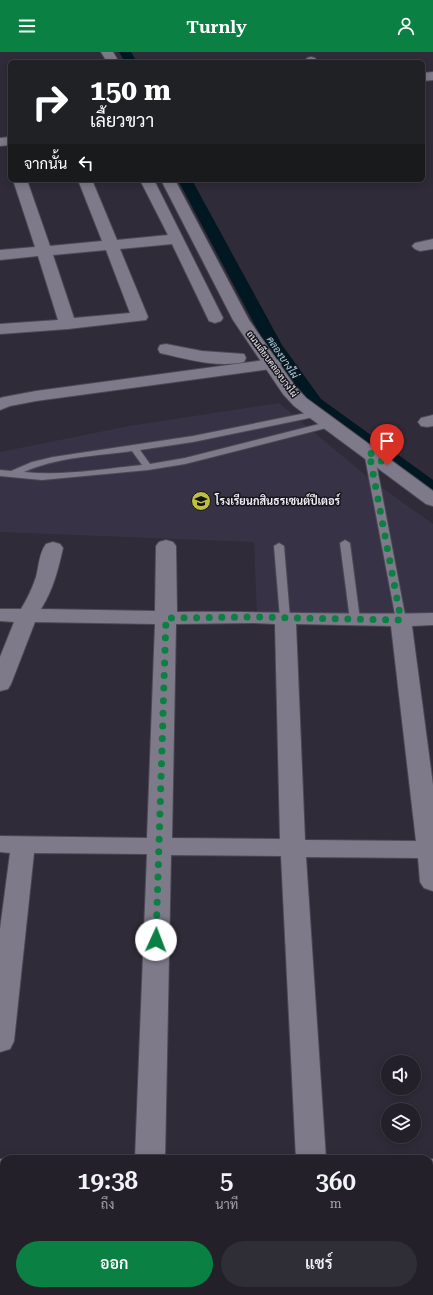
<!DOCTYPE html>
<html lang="th">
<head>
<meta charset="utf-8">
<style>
  body { margin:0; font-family:"Roboto Serif",Sarabun,serif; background:#2f2d36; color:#f1f3f6; height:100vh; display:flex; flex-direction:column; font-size:15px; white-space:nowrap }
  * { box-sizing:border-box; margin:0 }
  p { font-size:13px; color:#a3a3a8 }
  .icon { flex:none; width:22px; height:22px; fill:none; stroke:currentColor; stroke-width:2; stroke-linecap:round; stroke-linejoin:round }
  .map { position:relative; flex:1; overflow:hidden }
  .side { position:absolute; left:0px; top:1103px; width:433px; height:140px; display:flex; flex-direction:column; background:#23202a; border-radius:12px 12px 0 0; box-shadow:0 2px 10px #0003,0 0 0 1px #403e47 }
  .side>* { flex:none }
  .banner { position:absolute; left:8px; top:8px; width:417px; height:122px; border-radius:6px; box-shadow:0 2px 10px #0003,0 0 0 1px #403e47; background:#202124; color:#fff; overflow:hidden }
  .fabs { position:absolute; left:381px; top:1003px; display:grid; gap:8px }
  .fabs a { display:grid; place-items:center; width:40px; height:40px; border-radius:50%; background:#23202a; box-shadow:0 2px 10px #0003,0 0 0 1px #403e47; font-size:20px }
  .pin { position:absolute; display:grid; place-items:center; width:34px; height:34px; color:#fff; margin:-41px -17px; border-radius:50% 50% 50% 0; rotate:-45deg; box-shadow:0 0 4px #0007 }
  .pin .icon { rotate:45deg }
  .me { position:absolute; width:44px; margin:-22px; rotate:2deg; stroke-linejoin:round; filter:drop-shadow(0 0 3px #0008) }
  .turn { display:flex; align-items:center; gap:14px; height:84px; padding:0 16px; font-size:18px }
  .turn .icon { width:52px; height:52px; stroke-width:2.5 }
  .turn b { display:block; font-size:28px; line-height:34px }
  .then { display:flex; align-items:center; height:38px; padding:0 16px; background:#0003; gap:8px; font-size:15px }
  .eta { display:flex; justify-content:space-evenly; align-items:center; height:68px; text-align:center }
  .eta b { font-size:24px; font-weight:600; line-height:28px }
  .primary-button { display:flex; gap:8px; margin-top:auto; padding:8px 16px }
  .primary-button a { flex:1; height:46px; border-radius:24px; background:#0b8043; color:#fff; font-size:16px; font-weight:600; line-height:46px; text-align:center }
  .primary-button a+a { background:#2f2d36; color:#f1f3f6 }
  header { display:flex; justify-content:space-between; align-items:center; height:52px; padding:0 16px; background:#0b8043; color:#fff; font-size:18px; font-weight:600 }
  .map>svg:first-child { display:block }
</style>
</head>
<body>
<header><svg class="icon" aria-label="menu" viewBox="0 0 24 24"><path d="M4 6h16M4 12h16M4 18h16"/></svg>Turnly<svg class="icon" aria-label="person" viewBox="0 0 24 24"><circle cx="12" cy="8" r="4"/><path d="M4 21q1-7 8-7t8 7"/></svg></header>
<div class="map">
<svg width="433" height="1243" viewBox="0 0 433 1243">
  <rect width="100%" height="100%" fill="#2f2b38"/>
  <!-- built -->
  <path fill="#383246" d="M 279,351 L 370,427 L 433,472 L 433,561 L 257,562 L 254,490 L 0,480 L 0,400 L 129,374 Z"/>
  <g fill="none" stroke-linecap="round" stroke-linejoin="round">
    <!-- canal -->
    <g fill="#011721" fill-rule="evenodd">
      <path d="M 119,0 L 131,0 L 137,10 L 125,10 Z"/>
      <path d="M 178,128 L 192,128 L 282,293 L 321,347 L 433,428 L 433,441 L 427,440 L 309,355 L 266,294 Z"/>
    </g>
    <!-- service casing -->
    <g stroke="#4b4954" stroke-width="2">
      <g id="service">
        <path d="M 316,359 L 320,362 L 319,364 L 193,390 L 140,398 L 150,412 L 185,406 L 331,369 L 335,372 L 334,374 L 185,412 L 148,418 L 42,428 L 0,424 L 0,418 L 11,419 L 32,410 L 53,405 L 193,384 ZM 132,399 L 142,413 C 103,417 63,424 24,420 C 57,405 97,404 132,399 Z"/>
        <path d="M 369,397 L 374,400 L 406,568 L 401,571 L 396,568 L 364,400 Z"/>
        <path d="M 345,488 L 350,491 L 360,568 L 355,571 L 350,568 L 340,491 Z"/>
        <path d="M 279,491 L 284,494 L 290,566 L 285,569 L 280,566 L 274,494 Z"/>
      </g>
    </g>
    <!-- minor casing -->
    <g stroke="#4b4954" stroke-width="2">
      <g id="minor">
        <path d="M 311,5 L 315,6 L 317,10 L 305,10 L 307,6 Z"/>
        <path d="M 433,20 L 433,28 L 423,29 L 423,21 Z"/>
        <path d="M 10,85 L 10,93 L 0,94 L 0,86 Z"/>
        <path d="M 13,128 L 27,128 L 50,194 L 102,189 L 78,128 L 92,128 L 117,188 L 168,183 L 140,128 L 154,128 L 223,266 L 221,269 L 215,271 L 209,269 L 172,192 L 120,197 L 148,265 L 146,268 L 68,277 L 0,282 L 0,272 L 58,268 L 38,204 L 0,208 L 0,198 L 35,195 ZM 106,198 L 130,261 L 74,266 L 53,203 Z"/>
        <path d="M 433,187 L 433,197 L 420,199 L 415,197 L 412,194 L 415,191 Z"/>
        <path d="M 166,292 L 202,299 L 244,302 L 246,306 L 244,310 C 217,316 186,307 160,301 L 158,297 L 160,293 Z"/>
        <path d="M 272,307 L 278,308 L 281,312 L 278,316 L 36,349 L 10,354 L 0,358 L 0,346 L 4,345 L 36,339 Z"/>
        <path d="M 433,363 L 433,374 L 427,375 L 421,374 L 418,370 L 421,366 Z"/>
        <path d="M 166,488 L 173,490 L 176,494 L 177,560 C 262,559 348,563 433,561 L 433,573 L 412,574 L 433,733 L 433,839 L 424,836 L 420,830 L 418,806 L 306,805 L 326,1107 L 296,1107 L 281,804 L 171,803 L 165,1107 L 135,1107 L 147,802 L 34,801 L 14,989 L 10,997 L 0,1000 L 0,877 L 10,801 L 0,800 L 0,784 L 147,786 L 155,572 L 35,570 L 11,632 L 8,637 L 0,639 L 0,605 L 14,570 L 0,569 L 0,557 L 21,557 C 27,547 32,537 36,525 C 39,514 39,501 46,492 L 53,490 L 60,492 L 63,496 C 58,518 53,538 41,557 L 155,559 L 156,494 L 159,490 ZM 254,571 L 275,572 L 280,787 L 172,786 L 176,572 ZM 296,572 L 391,574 L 416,789 L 305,788 Z"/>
        <path d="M 0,1107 L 5,1107 L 4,1131 L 0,1131 Z"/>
        <path d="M 428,1107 L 433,1107 L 433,1131 L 429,1131 Z"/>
        <rect x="130" y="1239" width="32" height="4"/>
        <rect x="303" y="1239" width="32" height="4"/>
      </g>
    </g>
    <!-- tertiary casing -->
    <g stroke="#4b4954" stroke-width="2">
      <g id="tertiary">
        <path d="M 101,0 L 113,0 L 119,10 L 107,10 Z"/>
        <path d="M 161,128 L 175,128 L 249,268 L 295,334 L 306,346 L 433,439 L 433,454 L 426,452 L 310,366 L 294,354 L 283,342 L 233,268 Z"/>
      </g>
    </g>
    <!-- service -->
    <use href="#service" fill="#7e7a8a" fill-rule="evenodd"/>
    <!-- minor -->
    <use href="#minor" fill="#7e7a8a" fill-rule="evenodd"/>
    <!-- tertiary -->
    <use href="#tertiary" fill="#7e7a8a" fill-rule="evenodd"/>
  </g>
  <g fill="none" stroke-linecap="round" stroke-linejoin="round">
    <!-- route -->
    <path stroke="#0b8043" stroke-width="7" stroke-dasharray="0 12.6" d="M 156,888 L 166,566 L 254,565 L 401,568 L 369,400 L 387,413"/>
  </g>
  <!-- icons -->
  <defs>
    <g id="school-disc" transform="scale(1)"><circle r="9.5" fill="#bebf42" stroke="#16151b"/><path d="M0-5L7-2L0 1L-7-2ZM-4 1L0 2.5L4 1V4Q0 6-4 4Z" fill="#111"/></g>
  </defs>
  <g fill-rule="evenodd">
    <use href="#school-disc" x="201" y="449"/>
  </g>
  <g text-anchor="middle" stroke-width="3" stroke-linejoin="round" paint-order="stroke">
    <!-- far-street labels -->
    <g font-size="9" fill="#f1eff7" stroke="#16151b">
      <text transform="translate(272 312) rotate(54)" y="3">ถนนเลียบคลองบางไผ่</text>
    </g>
    <!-- far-water labels -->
    <g font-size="10" font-style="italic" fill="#9dd9f5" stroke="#16151b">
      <text transform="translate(283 305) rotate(56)" y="4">คลองบางไผ่</text>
    </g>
    <!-- poi labels -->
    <g font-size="11" font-weight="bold" fill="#f1eff7" stroke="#16151b" text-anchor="start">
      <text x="215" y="453">โรงเรียนกสินธรเซนต์ปีเตอร์</text>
    </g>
  </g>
</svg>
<div class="fabs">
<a><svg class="icon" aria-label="sound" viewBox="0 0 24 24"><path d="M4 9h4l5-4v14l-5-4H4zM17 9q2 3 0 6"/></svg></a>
<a><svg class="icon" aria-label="layers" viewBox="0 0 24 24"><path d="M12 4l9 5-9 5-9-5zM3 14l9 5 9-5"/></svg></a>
</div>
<div class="pin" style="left:387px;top:413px;background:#d93025"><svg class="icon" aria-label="arrive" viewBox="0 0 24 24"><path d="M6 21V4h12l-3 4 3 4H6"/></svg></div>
<svg class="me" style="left:156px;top:888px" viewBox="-20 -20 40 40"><circle r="19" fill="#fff"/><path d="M0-13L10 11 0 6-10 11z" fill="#0b8043"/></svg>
<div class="banner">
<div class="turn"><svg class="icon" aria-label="right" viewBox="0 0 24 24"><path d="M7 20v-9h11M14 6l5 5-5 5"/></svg><div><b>150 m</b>เลี้ยวขวา</div></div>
<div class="then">จากนั้น<svg class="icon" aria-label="left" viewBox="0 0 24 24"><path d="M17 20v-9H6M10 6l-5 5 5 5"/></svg></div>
</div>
<section class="side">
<div class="eta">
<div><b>19:38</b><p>ถึง</p></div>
<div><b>5</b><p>นาที</p></div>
<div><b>360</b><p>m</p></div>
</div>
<div class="primary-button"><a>ออก</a><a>แชร์</a></div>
</section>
</div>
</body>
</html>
